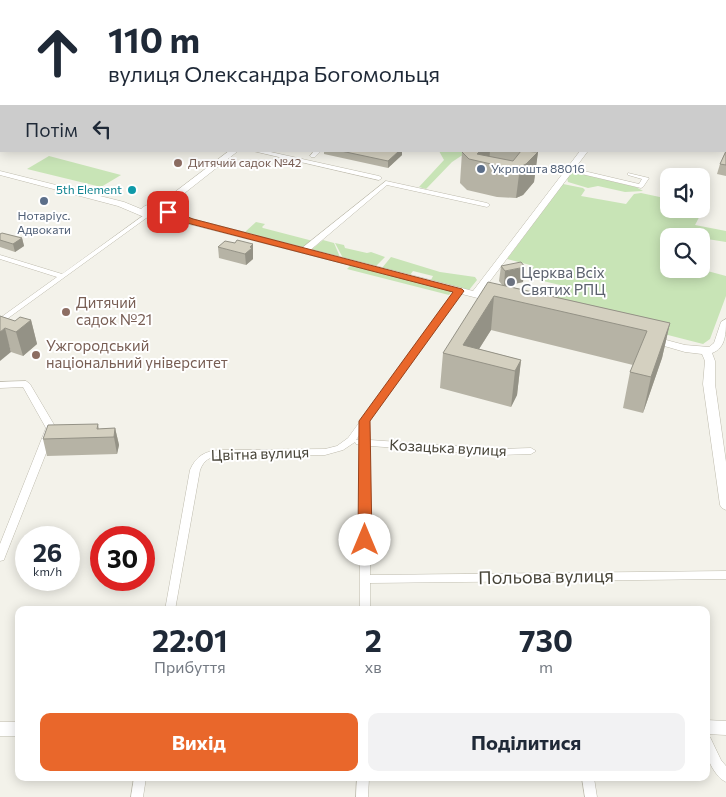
<!DOCTYPE html>
<html lang="uk">
<head>
<meta charset="utf-8">
<style>
  body { margin:0; font-family:Commissioner,sans-serif; background:#f2f2f3; color:#1f2937; height:100vh; display:flex; flex-direction:column; font-size:19px; white-space:nowrap }
  * { box-sizing:border-box; margin:0 }
  p { font-size:16px; color:#747a83 }
  .icon { flex:none; width:28px; height:28px; fill:none; stroke:currentColor; stroke-width:2; stroke-linecap:round; stroke-linejoin:round }
  .map { position:relative; flex:1; overflow:hidden }
  .details { position:absolute; left:15px; top:606px; width:695px; height:175px; display:flex; flex-direction:column; background:#fff; border-radius:10px; box-shadow:0 2px 12px #0003 }
  .details>* { flex:none }
  .top-card { position:absolute; left:0px; top:0px; width:726px; height:152px; box-shadow:0 2px 12px #0003; background:#fff; color:#1f2937; overflow:hidden }
  .controls { position:absolute; left:660px; top:168px; display:grid; gap:10px }
  .controls a { display:grid; place-items:center; width:50px; height:50px; border-radius:10px; background:#fff; box-shadow:0 2px 12px #0003; font-size:25px }
  .speed { position:absolute; left:15px; top:526px; display:flex; gap:10px; font-size:25px; font-weight:700; text-align:center }
  .speed>* { display:grid; place-content:center; width:65px; height:65px; border-radius:50%; background:#fff; box-shadow:0 2px 12px #0003; line-height:1 }
  .speed small { font-size:12px; font-weight:400 }
  .speed .limit { border:8px solid #d22; background:#fff; color:#111 }
  .pin { position:absolute; display:grid; place-items:center; width:42px; height:42px; color:#fff; margin:-21px; border-radius:10px; box-shadow:0 2px 8px #0006 }
  .me { position:absolute; width:55px; margin:-28px; rotate:0deg; stroke-linejoin:round; filter:drop-shadow(0 0 4px #0008) }
  .turn { display:flex; align-items:center; gap:18px; height:105px; padding:0 25px; font-size:22px }
  .turn .icon { width:65px; height:65px; stroke-width:2.5 }
  .turn b { display:block; font-size:35px; line-height:42px }
  .then { display:flex; align-items:center; height:48px; padding:0 25px; background:#0003; gap:10px; font-size:19px }
  .eta { display:flex; justify-content:space-evenly; align-items:center; height:85px; text-align:center }
  .eta b { font-size:30px; font-weight:700; line-height:35px }
  .button { display:flex; gap:10px; margin-top:auto; padding:10px 25px }
  .button a { flex:1; height:58px; border-radius:10px; background:#e9672b; color:#fff; font-size:20px; font-weight:700; line-height:58px; text-align:center }
  .button a+a { background:#f2f2f3; color:#1f2937 }
  .map>svg:first-child { display:block }
</style>
</head>
<body>
<div class="map">
<svg width="726" height="797" viewBox="0 0 726 797">
  <rect width="100%" height="100%" fill="#f3f2ea"/>
  <!-- green -->
  <g fill="#c8e4b6">
    <path d="M 439,151 L 493,151 L 489,154 L 467,154 L 461,156 L 452,162 L 426,189 L 419,187 L 444,160 Z"/>
    <path d="M 49,156 L 121,175 L 101,187 L 27,169 Z"/>
    <path d="M 573,172 L 636,187 L 643,191 L 625,192 L 598,186 L 588,188 L 568,182 L 567,178 Z"/>
    <path d="M 563,184 L 583,188 L 585,190 L 581,196 L 626,204 L 634,194 L 641,193 L 669,199 L 669,209 L 701,209 L 701,205 L 705,206 L 695,225 L 726,231 L 726,242 L 701,238 L 701,236 L 669,236 L 669,269 L 700,269 L 726,276 L 726,296 L 710,339 L 703,344 L 551,305 L 560,285 L 526,277 L 534,266 L 507,259 Z"/>
    <path d="M 256,222 L 265,224 L 262,227 L 263,228 L 313,241 L 302,248 L 245,232 Z"/>
    <path d="M 323,240 L 334,243 L 340,257 L 311,250 Z"/>
    <path d="M 335,243 L 344,245 L 345,248 L 367,253 L 371,252 L 385,257 L 376,266 L 343,258 Z"/>
    <path d="M 391,257 L 440,272 L 475,277 L 477,280 L 469,290 L 431,280 L 433,276 L 413,271 L 410,275 L 382,268 Z"/>
    <path d="M 351,265 L 452,291 L 449,295 L 347,269 Z"/>
  </g>
  <g fill="none" stroke-linecap="round" stroke-linejoin="round">
    <!-- minor casing -->
    <g stroke="#bebbad" stroke-width="1">
      <g id="minor">
        <rect x="725" y="52" width="1" height="4"/>
        <path d="M 253,151 L 266,151 L 379,176 L 382,178 L 379,180 Z"/>
        <path d="M 314,151 L 321,151 L 315,157 L 311,157 L 310,156 Z"/>
        <path d="M 571,168 L 639,184 L 642,179 L 628,175 L 628,173 L 649,178 L 643,187 L 641,188 L 569,171 L 569,169 Z"/>
        <path d="M 386,181 L 487,203 L 490,205 L 487,207 L 387,185 L 308,252 L 302,252 L 302,248 Z"/>
        <path d="M 147,213 L 149,214 L 149,216 L 0,324 L 0,318 L 57,277 L 0,259 L 0,255 L 62,274 Z"/>
        <path d="M 456,289 L 462,289 L 463,291 L 369,421 L 370,440 L 498,449 L 531,448 L 536,451 L 531,454 L 498,455 L 370,446 L 370,575 L 726,571 L 726,579 L 370,583 L 370,610 L 360,610 L 360,445 L 356,444 L 355,442 L 343,450 L 325,455 L 220,456 C 209,457 204,460 200,470 L 175,610 L 165,610 L 190,470 C 196,456 205,451 220,450 L 325,449 L 337,446 L 348,438 ZM 360,434 L 360,439 L 356,440 Z"/>
        <path d="M 26,381 L 30,384 L 56,428 L 5,557 L 4,560 L 0,561 L 0,544 L 46,428 L 23,387 L 0,388 L 0,382 Z"/>
        <path d="M 706,736 L 710,737 L 721,760 L 726,766 L 726,782 C 717,778 710,765 707,756 C 705,750 706,742 706,736 Z"/>
        <path d="M 134,778 L 146,778 L 143,797 L 131,797 Z"/>
        <path d="M 357,778 L 369,778 L 368,797 L 356,797 Z"/>
        <path d="M 582,778 L 594,778 L 597,797 L 585,797 Z"/>
      </g>
    </g>
    <!-- tertiary casing -->
    <g stroke="#bebbad" stroke-width="1">
      <g id="tertiary">
        <path d="M 459,0 L 476,0 L 477,1 L 460,1 Z"/>
        <rect x="725" y="31" width="1" height="4"/>
        <path d="M 229,151 L 238,151 L 177,199 L 169,212 L 164,215 L 193,219 L 473,291 L 580,151 L 588,151 L 481,293 L 496,297 L 498,299 L 496,301 L 493,302 L 193,225 L 144,217 L 118,206 L 0,175 L 0,171 L 124,202 L 141,209 C 147,203 156,203 164,205 L 171,195 ZM 153,209 L 160,210 L 156,212 L 148,212 Z"/>
        <path d="M 726,319 C 726,333 726,348 712,353 L 715,361 L 715,384 L 726,462 L 726,510 L 722,508 L 720,505 L 703,384 L 705,361 L 702,354 L 685,352 L 647,341 L 646,339 L 651,336 L 685,345 L 709,347 L 714,343 L 721,322 Z"/>
        <path d="M 706,720 L 726,721 L 726,735 L 706,734 Z"/>
        <rect x="0" y="722" width="19" height="14"/>
      </g>
    </g>
    <!-- minor -->
    <use href="#minor" fill="#fff" fill-rule="evenodd"/>
    <!-- tertiary -->
    <use href="#tertiary" fill="#fff" fill-rule="evenodd"/>
  </g>
  <!-- wall -->
  <g fill="#b6b3a5">
    <path d="M 324,151 L 402,151 L 402,155 L 388,168 L 324,154 Z"/>
    <path d="M 490,151 L 538,151 L 534,182 L 523,195 L 516,198 L 497,197 L 467,190 L 460,183 L 462,152 Z"/>
    <path d="M 726,151 L 726,176 L 717,174 L 720,164 Z"/>
    <path d="M 0,234 L 22,238 L 24,246 L 15,252 L 0,247 Z"/>
    <path d="M 218,247 L 253,256 L 253,259 L 246,265 L 219,258 Z"/>
    <path d="M 501,266 L 523,282 L 507,286 L 670,323 L 662,358 L 643,413 L 623,408 L 630,372 L 633,365 L 491,330 L 479,349 L 521,360 L 517,395 L 511,407 L 440,388 L 443,353 L 502,285 L 499,281 Z"/>
    <path d="M 0,316 L 15,321 L 31,320 L 37,344 L 23,356 L 11,352 Z"/>
    <path d="M 98,424 L 99,429 L 115,428 L 119,445 L 117,454 L 47,456 L 43,439 Z"/>
  </g>
  <!-- shaded-wall -->
  <g fill="#949286">
    <path d="M 399,151 L 402,151 L 402,155 L 388,168 L 388,161 Z"/>
    <path d="M 480,151 L 490,151 L 489,163 L 477,154 Z"/>
    <path d="M 538,152 L 534,182 L 523,195 L 516,198 L 520,167 Z"/>
    <path d="M 22,238 L 24,246 L 15,252 L 13,244 Z"/>
    <path d="M 253,244 L 253,259 L 246,265 L 245,254 L 250,247 Z"/>
    <path d="M 525,267 L 523,282 L 504,286 L 505,271 Z"/>
    <path d="M 494,296 L 491,330 L 472,360 L 463,345 Z"/>
    <path d="M 31,320 L 37,344 L 23,356 L 16,332 Z"/>
    <path d="M 670,323 L 662,358 L 643,413 L 651,377 Z"/>
    <path d="M 5,328 L 11,352 L 0,361 L 0,332 Z"/>
    <path d="M 521,360 L 517,395 L 511,407 L 515,371 Z"/>
    <path d="M 115,428 L 119,445 L 117,454 L 114,437 Z"/>
  </g>
  <!-- building -->
  <g fill="#d4d0c0" stroke="#949286">
    <path d="M 341,151 L 399,151 L 388,161 Z"/>
    <path d="M 463,151 L 480,151 L 477,154 L 513,161 L 521,151 L 538,152 L 526,164 L 520,167 L 500,166 L 469,159 L 462,152 Z"/>
    <path d="M 726,151 L 726,165 L 720,164 Z"/>
    <path d="M 2,233 L 22,238 L 13,244 L 0,240 L 0,234 Z"/>
    <path d="M 237,240 L 253,244 L 250,247 L 252,248 L 245,254 L 218,247 L 225,241 L 235,243 Z"/>
    <path d="M 521,262 L 525,267 L 505,271 L 501,266 Z"/>
    <path d="M 488,282 L 670,323 L 651,377 L 630,372 L 647,331 L 494,296 L 463,345 L 521,360 L 515,371 L 443,353 Z"/>
    <path d="M 0,316 L 15,321 L 20,317 L 31,320 L 16,332 L 5,328 L 0,332 Z"/>
    <path d="M 98,424 L 97,429 L 115,428 L 114,437 L 43,439 L 48,425 Z"/>
  </g>
  <!-- route -->
  <path fill="#e9672b" stroke="#97431c" d="M 168,209 L 193,219 L 462,289 L 464,291 L 370,421 L 372,540 L 370,544 L 360,544 L 358,540 L 359,421 L 453,292 L 187,223 L 165,214 L 165,210 Z"/>
  <!-- markers -->
  <g fill="#8d6e63" stroke="#fff" stroke-width="2">
    <circle cx="178" cy="163" r="5"/>
    <circle cx="66" cy="312" r="5"/>
    <circle cx="36" cy="355" r="5"/>
  </g>
  <g fill="#5c6f8a" stroke="#fff" stroke-width="2">
    <circle cx="481" cy="169" r="5"/>
    <circle cx="44" cy="201" r="5"/>
  </g>
  <circle fill="#0f9aa8" stroke="#fff" stroke-width="2" cx="132" cy="190" r="5"/>
  <circle fill="#6b7280" stroke="#fff" stroke-width="2" cx="511" cy="282" r="5"/>
  <g text-anchor="middle" stroke-width="4" stroke-linejoin="round" paint-order="stroke">
    <!-- far-education labels -->
    <g font-size="12" fill="#785e54" stroke="#fff" text-anchor="start">
      <text x="188" y="167">Дитячий садок №42</text>
    </g>
    <!-- far-service labels -->
    <g font-size="12" fill="#4e5e75" stroke="#fff" text-anchor="start">
      <text x="491" y="173">Укрпошта 88016</text>
      <text x="44" y="220" text-anchor="middle">Нотаріус.<tspan x="44" dy="14">Адвокати</tspan></text>
    </g>
    <!-- far-culture labels -->
    <g font-size="12" fill="#0d838f" stroke="#fff" text-anchor="end">
      <text x="122" y="194">5th Element</text>
    </g>
    <!-- worship labels -->
    <g font-size="15" fill="#5b616d" stroke="#fff" text-anchor="start">
      <text x="521" y="278">Церква Всіх<tspan x="521" dy="17">Святих РПЦ</tspan></text>
    </g>
    <!-- education labels -->
    <g font-size="15" fill="#785e54" stroke="#fff" text-anchor="start">
      <text x="76" y="308">Дитячий<tspan x="76" dy="17">садок №21</tspan></text>
      <text x="46" y="351">Ужгородський<tspan x="46" dy="17">національний університет</tspan></text>
    </g>
    <!-- street labels -->
    <g font-size="15" fill="#474438" stroke="#fff">
      <text transform="translate(448 448) rotate(3)" y="5">Козацька вулиця</text>
      <text transform="translate(260 454) rotate(-2)" y="5">Цвітна вулиця</text>
    </g>
    <!-- near-street labels -->
    <g font-size="18" fill="#474438" stroke="#fff">
      <text transform="translate(546 577) rotate(-1)" y="6">Польова вулиця</text>
    </g>
  </g>
</svg>
<div class="controls">
<a><svg class="icon" aria-label="sound" viewBox="0 0 24 24"><path d="M4 9h4l5-4v14l-5-4H4zM17 9q2 3 0 6"/></svg></a>
<a><svg class="icon" aria-label="search" viewBox="0 0 24 24"><circle cx="10" cy="10" r="6"/><path d="M15 15l6 6"/></svg></a>
</div>
<div class="speed"><div>26<small>km/h</small></div><div class="limit">30</div></div>
<div class="pin" style="left:168px;top:212px;background:#d93025"><svg class="icon" aria-label="arrive" viewBox="0 0 24 24"><path d="M6 21V4h12l-3 4 3 4H6"/></svg></div>
<svg class="me" style="left:365px;top:540px" viewBox="-20 -20 40 40"><circle r="19" fill="#fff"/><path d="M0-13L10 11 0 6-10 11z" fill="#e9672b"/></svg>
<div class="top-card">
<div class="turn"><svg class="icon" aria-label="ahead" viewBox="0 0 24 24"><path d="M12 20V5M6 11l6-6 6 6"/></svg><div><b>110 m</b>вулиця Олександра Богомольця</div></div>
<div class="then">Потім<svg class="icon" aria-label="left" viewBox="0 0 24 24"><path d="M17 20v-9H6M10 6l-5 5 5 5"/></svg></div>
</div>
<section class="details">
<div class="eta">
<div><b>22:01</b><p>Прибуття</p></div>
<div><b>2</b><p>хв</p></div>
<div><b>730</b><p>m</p></div>
</div>
<div class="button"><a>Вихід</a><a>Поділитися</a></div>
</section>
</div>
</body>
</html>
